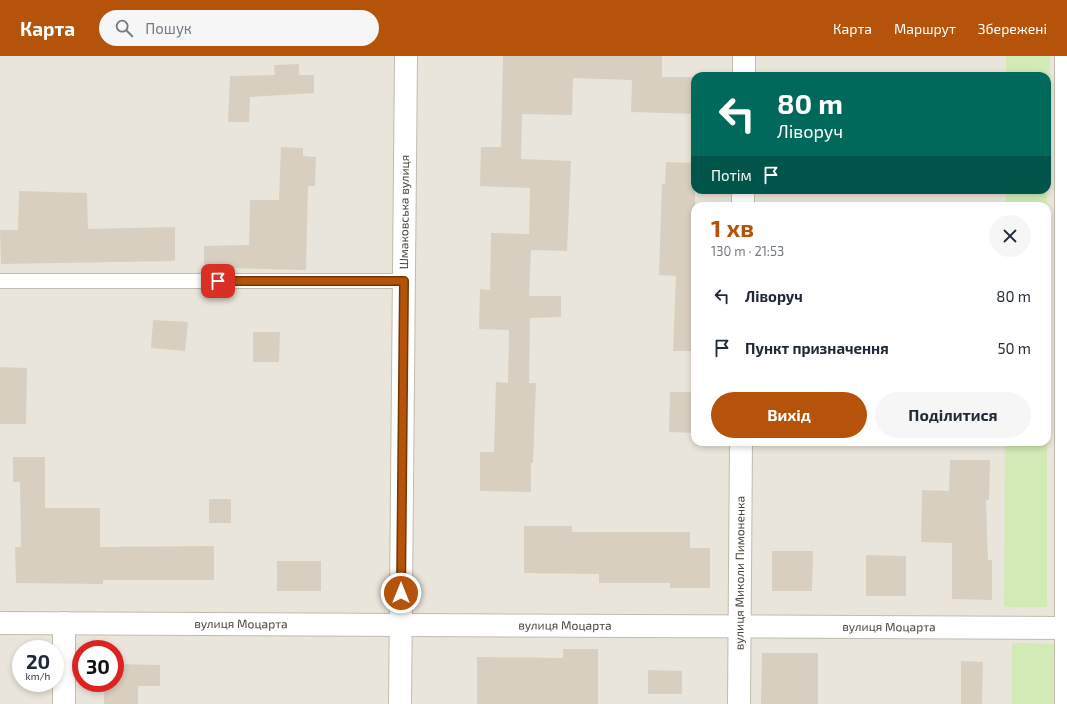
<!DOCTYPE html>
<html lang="uk">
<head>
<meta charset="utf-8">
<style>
  body { margin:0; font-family:"Exo 2",sans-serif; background:#f6f6f7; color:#1f2937; height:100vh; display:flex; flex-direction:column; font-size:15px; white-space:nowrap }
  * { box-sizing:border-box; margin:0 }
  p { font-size:13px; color:#747a83 }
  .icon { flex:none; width:22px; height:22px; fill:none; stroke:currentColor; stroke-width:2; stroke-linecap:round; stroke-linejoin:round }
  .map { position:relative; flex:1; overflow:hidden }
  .side { position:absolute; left:691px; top:146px; width:360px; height:244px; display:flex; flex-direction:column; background:#fff; border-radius:12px; box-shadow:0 2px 6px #0003 }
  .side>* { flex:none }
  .hud { position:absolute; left:691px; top:16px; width:360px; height:122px; border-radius:12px; box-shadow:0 2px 6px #0003; background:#00695c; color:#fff; overflow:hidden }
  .speed { position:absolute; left:12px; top:584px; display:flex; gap:8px; font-size:20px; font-weight:700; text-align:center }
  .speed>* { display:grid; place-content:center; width:52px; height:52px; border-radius:50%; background:#fff; box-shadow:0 2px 6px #0003; line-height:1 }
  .speed small { font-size:10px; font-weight:400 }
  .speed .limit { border:6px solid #d22; background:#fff; color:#111 }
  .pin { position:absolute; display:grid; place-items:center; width:34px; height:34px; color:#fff; margin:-17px; border-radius:8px; box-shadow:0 2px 6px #0006 }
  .me { position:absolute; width:44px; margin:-22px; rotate:0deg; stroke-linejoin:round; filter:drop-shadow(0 0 3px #0008) }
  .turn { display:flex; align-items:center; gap:14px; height:84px; padding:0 20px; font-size:18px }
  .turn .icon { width:52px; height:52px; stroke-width:2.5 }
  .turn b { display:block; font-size:28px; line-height:34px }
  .then { display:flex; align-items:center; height:38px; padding:0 20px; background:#0003; gap:8px; font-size:15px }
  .round { display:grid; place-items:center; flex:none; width:42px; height:42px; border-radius:21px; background:#f6f6f7 }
  .summary { display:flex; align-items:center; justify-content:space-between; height:68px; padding:0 20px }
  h1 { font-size:24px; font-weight:700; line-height:30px; color:#b45309 }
  .button { display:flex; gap:8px; margin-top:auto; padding:8px 20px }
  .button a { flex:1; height:46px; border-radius:24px; background:#b45309; color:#fff; font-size:16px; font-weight:700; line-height:46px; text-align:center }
  .button a+a { background:#f6f6f7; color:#1f2937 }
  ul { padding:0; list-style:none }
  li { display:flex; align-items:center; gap:12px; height:52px; padding:0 20px }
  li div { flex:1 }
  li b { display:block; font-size:15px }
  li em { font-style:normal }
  header { display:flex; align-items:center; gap:24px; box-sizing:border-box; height:56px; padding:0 20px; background:#b45309; color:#fff }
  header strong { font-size:19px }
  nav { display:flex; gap:22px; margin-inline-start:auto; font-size:14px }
  .search { width:280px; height:36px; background:#f6f6f7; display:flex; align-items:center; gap:10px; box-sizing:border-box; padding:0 14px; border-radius:22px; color:#747a83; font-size:15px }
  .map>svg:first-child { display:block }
</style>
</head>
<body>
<header>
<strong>Карта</strong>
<div class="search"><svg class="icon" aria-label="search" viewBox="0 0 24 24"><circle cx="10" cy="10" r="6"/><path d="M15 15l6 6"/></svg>Пошук</div>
<nav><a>Карта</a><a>Маршрут</a><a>Збережені</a></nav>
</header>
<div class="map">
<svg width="1067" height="648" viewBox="0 0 1067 648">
  <rect width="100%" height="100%" fill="#f6f3ec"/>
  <!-- residential -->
  <path fill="#eae5da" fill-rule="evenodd" d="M 0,0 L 1067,0 L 1067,648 L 0,648 ZM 695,20 L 1047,20 L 1047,134 L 695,134 ZM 695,150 L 1047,150 L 1047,386 L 695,386 ZM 21,593 L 55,593 L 55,627 L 21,627 ZM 81,593 L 115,593 L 115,627 L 81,627 Z"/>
  <!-- green -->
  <g fill="#d2eab5">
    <path d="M 1006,0 L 1050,0 L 1049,103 L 1047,103 L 1047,20 L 1006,20 Z"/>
    <path d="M 1047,128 L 1047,551 L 1004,551 L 1005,386 L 1047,386 L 1047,150 L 1006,150 L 1006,134 L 1047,134 Z"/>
    <path d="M 1012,587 L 1058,588 L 1058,648 L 1012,648 Z"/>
  </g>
  <!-- building -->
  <g fill="#d8cfc1">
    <path d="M 503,0 L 662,0 L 662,21 L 695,21 L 695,58 L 631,56 L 632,24 L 573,22 L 572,59 L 522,58 L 521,103 L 571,105 L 567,195 L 531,194 L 529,240 L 561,240 L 561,261 L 530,262 L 529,327 L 536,327 L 533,407 L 531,407 L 531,436 L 480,435 L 480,396 L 494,396 L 496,326 L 508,327 L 509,274 L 479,273 L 480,233 L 490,234 L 491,177 L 529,178 L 530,132 L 480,130 L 481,91 L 501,91 Z"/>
    <path d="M 299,8 L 299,19 L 314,19 L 314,37 L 250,41 L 249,66 L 228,66 L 230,20 L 275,19 L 274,9 Z"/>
    <path d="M 281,91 L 303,92 L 303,100 L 316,101 L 315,130 L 308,130 L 306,214 L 230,212 L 231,216 L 204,216 L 204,190 L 249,189 L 250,144 L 279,144 Z"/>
    <path d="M 666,106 L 695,107 L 695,295 L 673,295 L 676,220 L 659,219 L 662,128 L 665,128 Z"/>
    <path d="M 19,135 L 87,137 L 88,173 L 175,171 L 175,205 L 1,208 L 0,174 L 18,174 Z"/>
    <path d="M 153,264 L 188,266 L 185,295 L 151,292 Z"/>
    <path d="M 253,276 L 280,276 L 279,306 L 253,306 Z"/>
    <path d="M 0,311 L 27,312 L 26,368 L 0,368 Z"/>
    <path d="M 670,336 L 695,336 L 695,377 L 669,376 Z"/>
    <path d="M 13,401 L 45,401 L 45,452 L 100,452 L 100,491 L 214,490 L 214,524 L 103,524 L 103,528 L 16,527 L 15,491 L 21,491 L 20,426 L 13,426 Z"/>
    <path d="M 950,404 L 990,404 L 989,444 L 986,444 L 988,504 L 992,504 L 992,544 L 952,543 L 952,487 L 921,486 L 922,434 L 949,435 Z"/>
    <rect x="209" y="443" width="22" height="24"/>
    <path d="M 524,470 L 572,470 L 572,476 L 690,476 L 690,492 L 710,492 L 710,532 L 670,532 L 670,527 L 599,527 L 599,518 L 524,517 Z"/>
    <path d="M 772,495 L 813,495 L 812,535 L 772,535 Z"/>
    <path d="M 866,499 L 906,500 L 906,540 L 866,540 Z"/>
    <rect x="277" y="505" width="44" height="30"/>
    <path d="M 563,593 L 598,593 L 598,648 L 477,648 L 477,601 L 563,602 Z"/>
    <path d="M 762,597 L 818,597 L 818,648 L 761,648 Z"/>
    <path d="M 961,605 L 983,606 L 982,648 L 961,648 Z"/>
    <path d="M 115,608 L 160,609 L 160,630 L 138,630 L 138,648 L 104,648 L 104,627 L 115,627 Z"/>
    <path d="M 648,614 L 682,615 L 682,638 L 648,638 Z"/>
  </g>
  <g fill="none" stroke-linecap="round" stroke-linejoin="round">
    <!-- service casing -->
    <g stroke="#c2bbae" stroke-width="16">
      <path id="service" d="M 0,225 L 404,225"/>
    </g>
    <!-- minor casing -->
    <g stroke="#c2bbae" stroke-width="24">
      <g id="minor">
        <path d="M 744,20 L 744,0"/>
        <path d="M 743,150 L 743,134"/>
        <path id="s1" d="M 0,567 L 1067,572"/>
        <path d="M 64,648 L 64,567"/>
        <path id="s2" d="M 400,648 L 406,0"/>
        <path id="s3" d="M 739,648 L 741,386"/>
        <path d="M 1066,648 L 1066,0"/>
      </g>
    </g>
    <!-- service -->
    <use href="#service" stroke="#fff" stroke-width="14"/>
    <!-- minor -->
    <use href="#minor" stroke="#fff" stroke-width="22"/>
  </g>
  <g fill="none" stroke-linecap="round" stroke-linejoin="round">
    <!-- route casing -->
    <g stroke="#753606" stroke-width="10">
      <path id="route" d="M 218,225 L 404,225 L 401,537"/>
    </g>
    <!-- route -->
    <use href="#route" stroke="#b45309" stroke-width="7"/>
  </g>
  <g text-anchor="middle" stroke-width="3" stroke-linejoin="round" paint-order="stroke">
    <!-- street labels -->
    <g font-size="12" fill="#4b4439" stroke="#fff">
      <text dy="4" stroke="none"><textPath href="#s2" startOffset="492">Шмаковська вулиця</textPath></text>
      <text dy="4" stroke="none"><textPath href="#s3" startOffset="131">вулиця Миколи Пимоненка</textPath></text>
      <text dy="4" stroke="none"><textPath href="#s1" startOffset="241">вулиця Моцарта</textPath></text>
      <text dy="4" stroke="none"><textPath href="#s1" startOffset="565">вулиця Моцарта</textPath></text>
      <text dy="4" stroke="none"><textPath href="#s1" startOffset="889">вулиця Моцарта</textPath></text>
    </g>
  </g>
</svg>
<div class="speed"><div>20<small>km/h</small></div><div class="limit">30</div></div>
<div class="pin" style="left:218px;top:225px;background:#d93025"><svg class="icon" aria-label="arrive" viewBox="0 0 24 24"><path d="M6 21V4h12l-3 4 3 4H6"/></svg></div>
<svg class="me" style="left:401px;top:537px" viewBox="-20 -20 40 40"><circle r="17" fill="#b45309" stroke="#fff" stroke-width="3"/><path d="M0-11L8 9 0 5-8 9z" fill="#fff"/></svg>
<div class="hud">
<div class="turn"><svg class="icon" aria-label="left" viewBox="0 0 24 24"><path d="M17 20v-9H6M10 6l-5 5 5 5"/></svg><div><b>80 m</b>Ліворуч</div></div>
<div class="then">Потім<svg class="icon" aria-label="arrive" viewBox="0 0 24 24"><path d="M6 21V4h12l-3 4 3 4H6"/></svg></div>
</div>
<section class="side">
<div class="summary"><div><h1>1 хв</h1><p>130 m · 21:53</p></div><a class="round"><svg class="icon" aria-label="close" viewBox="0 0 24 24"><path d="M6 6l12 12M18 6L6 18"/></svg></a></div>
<ul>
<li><svg class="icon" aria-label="left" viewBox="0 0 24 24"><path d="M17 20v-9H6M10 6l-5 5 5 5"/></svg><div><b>Ліворуч</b></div><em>80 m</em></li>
<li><svg class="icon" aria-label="arrive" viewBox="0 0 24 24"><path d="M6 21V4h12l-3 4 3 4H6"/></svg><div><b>Пункт призначення</b></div><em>50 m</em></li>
</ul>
<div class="button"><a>Вихід</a><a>Поділитися</a></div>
</section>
</div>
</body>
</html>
